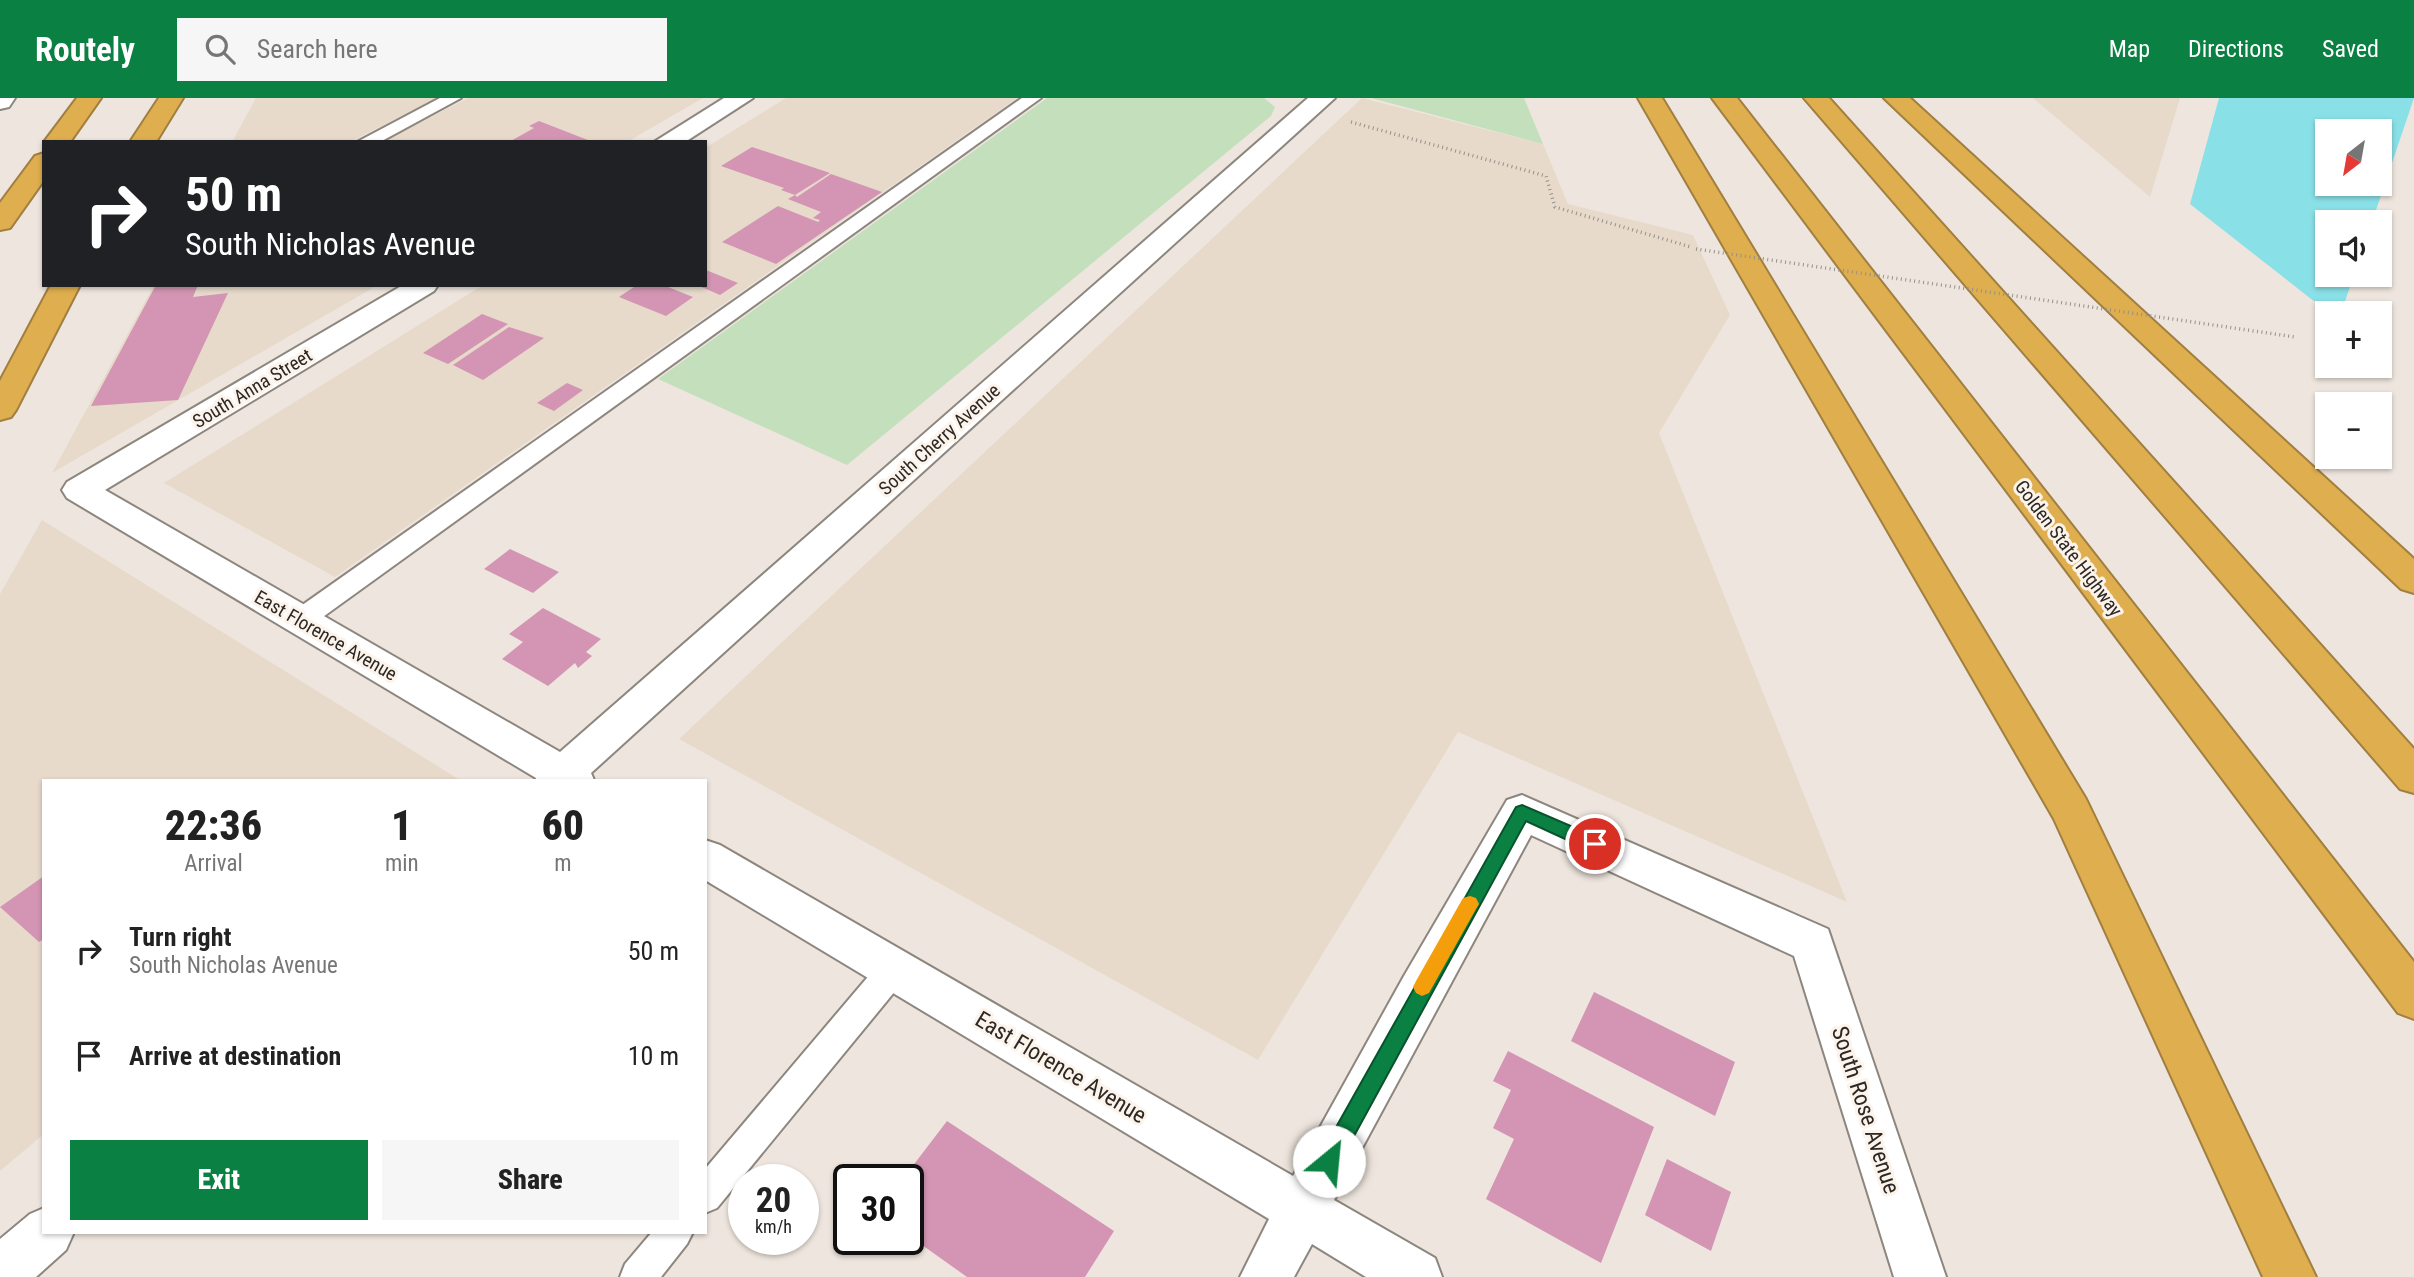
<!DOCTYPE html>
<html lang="en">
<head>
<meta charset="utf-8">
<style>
  body { margin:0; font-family:"Roboto Condensed",sans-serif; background:#f6f6f6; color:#222; height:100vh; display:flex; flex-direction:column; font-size:26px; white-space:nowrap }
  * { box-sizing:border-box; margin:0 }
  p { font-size:23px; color:#767676 }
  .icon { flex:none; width:38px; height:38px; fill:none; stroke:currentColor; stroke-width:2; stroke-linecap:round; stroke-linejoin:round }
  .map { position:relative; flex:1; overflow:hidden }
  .sheet { position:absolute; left:42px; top:681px; width:665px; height:455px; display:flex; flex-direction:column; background:#fff; border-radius:0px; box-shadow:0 2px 5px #0004 }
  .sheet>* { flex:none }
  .top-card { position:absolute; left:42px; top:42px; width:665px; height:147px; border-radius:0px; box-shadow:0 2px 5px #0004; background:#202124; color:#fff; overflow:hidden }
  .needle { width:46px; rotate:211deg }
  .controls { position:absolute; left:2315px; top:21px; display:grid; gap:14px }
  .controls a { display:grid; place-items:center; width:77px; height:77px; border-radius:0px; background:#fff; box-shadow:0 2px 5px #0004; font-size:35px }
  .speed { position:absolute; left:728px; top:1066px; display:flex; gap:14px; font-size:35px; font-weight:700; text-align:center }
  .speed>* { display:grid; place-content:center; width:91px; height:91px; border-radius:50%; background:#fff; box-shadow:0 2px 5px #0004; line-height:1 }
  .speed small { font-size:18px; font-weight:400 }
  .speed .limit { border:4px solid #111; border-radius:10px; background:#fff; color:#111 }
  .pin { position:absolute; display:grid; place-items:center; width:60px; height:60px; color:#fff; margin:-30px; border:4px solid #fff; border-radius:50%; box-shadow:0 2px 7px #0007 }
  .me { position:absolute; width:77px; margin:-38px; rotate:28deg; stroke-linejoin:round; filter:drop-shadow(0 0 5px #0008) }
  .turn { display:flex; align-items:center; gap:24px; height:147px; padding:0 28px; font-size:32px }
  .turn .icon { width:91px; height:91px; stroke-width:2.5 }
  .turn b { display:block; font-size:49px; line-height:60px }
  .eta { display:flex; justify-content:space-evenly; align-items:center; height:119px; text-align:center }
  .eta b { font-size:42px; font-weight:800; line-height:49px }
  .cta { display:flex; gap:14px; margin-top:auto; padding:14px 28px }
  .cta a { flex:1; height:80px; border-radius:0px; background:#0b8043; color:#fff; font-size:28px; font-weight:800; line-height:80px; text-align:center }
  .cta a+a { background:#f6f6f6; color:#222 }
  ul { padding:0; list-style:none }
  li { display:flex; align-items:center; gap:21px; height:105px; padding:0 28px }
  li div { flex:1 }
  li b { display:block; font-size:26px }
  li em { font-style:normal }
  header { display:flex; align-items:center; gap:42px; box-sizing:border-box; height:98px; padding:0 35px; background:#0b8043; color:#fff }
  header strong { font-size:33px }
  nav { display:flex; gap:38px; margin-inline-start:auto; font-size:24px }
  .search { width:490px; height:63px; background:#f6f6f6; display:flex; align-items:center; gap:18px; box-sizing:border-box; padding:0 24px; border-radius:0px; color:#767676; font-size:26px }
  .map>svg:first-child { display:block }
</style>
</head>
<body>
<header>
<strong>Routely</strong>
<div class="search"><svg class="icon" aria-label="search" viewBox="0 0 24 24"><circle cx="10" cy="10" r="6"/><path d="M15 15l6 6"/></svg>Search here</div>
<nav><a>Map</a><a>Directions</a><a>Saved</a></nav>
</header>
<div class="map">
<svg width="2414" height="1179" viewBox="0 0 2414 1179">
  <rect width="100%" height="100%" fill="#eee6de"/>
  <!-- built -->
  <g fill="#e7dacb">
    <path d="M 256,0 L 437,0 L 350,44 L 232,44 Z"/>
    <path d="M 468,0 L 703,0 L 627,44 L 382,44 Z"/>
    <path d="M 786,0 L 1017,0 L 335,479 L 164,385 L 483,187 L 705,187 L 705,50 Z"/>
    <path d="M 1362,0 L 1543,46 L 1568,106 L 1693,137 L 1730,217 L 1659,335 L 1847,804 L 1458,634 L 1258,962 L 679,641 Z"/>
    <path d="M 2033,0 L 2180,0 L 2150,99 Z"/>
    <path d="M 154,187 L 378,187 L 52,375 Z"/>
    <path d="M 42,422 L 460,682 L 44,682 L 44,1036 L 0,1073 L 0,496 Z"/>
  </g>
  <!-- green -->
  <g fill="#c4dfbc">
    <path d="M 1047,0 L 1264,0 L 1275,9 L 1271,18 L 847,367 L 658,281 Z"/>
    <path d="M 1371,0 L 1524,0 L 1543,46 Z"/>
  </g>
  <!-- water -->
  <path fill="#8ae0e7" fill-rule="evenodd" d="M 2219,0 L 2414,0 L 2372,124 L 2328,124 L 2328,177 L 2354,177 L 2341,215 L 2329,215 L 2190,106 ZM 2328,33 L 2380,33 L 2380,86 L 2328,86 Z"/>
  <!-- building -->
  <g fill="#d395b3">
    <path d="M 539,23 L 593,44 L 509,44 L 534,30 L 529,28 Z"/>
    <path d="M 752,49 L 830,75 L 795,97 L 797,99 L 831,76 L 882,94 L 776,166 L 722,144 L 778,108 L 818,124 L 820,122 L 813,120 L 821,114 L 788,101 L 795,97 L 781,92 L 784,90 L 721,68 Z"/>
    <path d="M 706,172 L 738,185 L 720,197 L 697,187 L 705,187 Z"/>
    <path d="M 156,187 L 198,187 L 193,199 L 228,195 L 178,302 L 91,308 Z"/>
    <path d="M 637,187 L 663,187 L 693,199 L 666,218 L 619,199 Z"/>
    <path d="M 482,216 L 508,226 L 448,266 L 423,255 Z"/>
    <path d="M 509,229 L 544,240 L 483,282 L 453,267 Z"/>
    <path d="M 567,285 L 583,292 L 554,313 L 537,305 Z"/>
    <path d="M 510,451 L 559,474 L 533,495 L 484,471 Z"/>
    <path d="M 543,510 L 601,541 L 586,554 L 592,558 L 578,570 L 575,565 L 548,588 L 502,561 L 523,544 L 509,536 Z"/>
    <path d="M 44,778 L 44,841 L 39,844 L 0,809 Z"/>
    <path d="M 1594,894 L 1735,964 L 1715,1018 L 1571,943 Z"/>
    <path d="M 1508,953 L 1654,1029 L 1601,1165 L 1486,1101 L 1514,1041 L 1493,1030 L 1511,992 L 1493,983 Z"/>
    <path d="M 947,1023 L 1114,1133 L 1085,1179 L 967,1179 L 908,1137 L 908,1082 L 902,1082 Z"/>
    <path d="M 1667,1061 L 1731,1094 L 1711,1153 L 1645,1117 Z"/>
  </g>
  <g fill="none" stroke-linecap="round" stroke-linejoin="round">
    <!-- service casing -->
    <g stroke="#8d867e" stroke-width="4">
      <g id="service">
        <path d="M 440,0 L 461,0 L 380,44 L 357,44 Z"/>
        <path d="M 1022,0 L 1041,0 L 309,529 L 300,531 L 291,529 L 287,522 L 291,515 Z"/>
        <path d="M 894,857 L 905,861 L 909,871 L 905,881 L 717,1110 L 705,1115 L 705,1071 L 883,861 Z"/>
        <path d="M 652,1134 L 693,1134 L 687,1146 L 661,1179 L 620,1179 L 625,1166 Z"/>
      </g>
    </g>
    <!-- minor casing -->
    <g stroke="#8d867e" stroke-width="4">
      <g id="minor">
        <path d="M 724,0 L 753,0 L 685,44 L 654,44 Z"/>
        <path d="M 1308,0 L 1335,0 L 591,675 L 594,682 L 535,682 L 536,680 L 67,400 L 62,392 L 67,384 L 403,187 L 438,187 L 434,193 L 105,392 L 560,654 Z"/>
        <path d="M 1522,697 L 1828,831 L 1946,1179 L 1894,1179 L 1794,858 L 1531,737 L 1334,1102 L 1435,1160 L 1442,1179 L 1366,1179 L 1312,1146 L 1294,1179 L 1240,1179 L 1269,1121 L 705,782 L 705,742 L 720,747 L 1293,1078 L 1404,878 L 1507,702 Z"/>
        <path d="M 44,1110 L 44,1134 L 74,1134 L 66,1152 L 36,1179 L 0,1179 L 0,1141 L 30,1116 Z"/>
      </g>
    </g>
    <!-- tertiary casing -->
    <g stroke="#8d867e" stroke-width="4">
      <path id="tertiary" d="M 0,0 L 15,0 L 9,9 L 0,11 Z"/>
    </g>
    <!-- motorway casing -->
    <g stroke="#a07f40" stroke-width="4">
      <g id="motorway">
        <path d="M 77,0 L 101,0 L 70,44 L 44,44 Z"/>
        <path d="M 159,0 L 183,0 L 156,44 L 130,44 Z"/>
        <path d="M 1638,0 L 1662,0 L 2086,701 L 2316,1179 L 2263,1179 L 2054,721 Z"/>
        <path d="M 1712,0 L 1737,0 L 2414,864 L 2414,921 L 2398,915 Z"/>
        <path d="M 1804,0 L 1829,0 L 2414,651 L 2414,695 L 2400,691 Z"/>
        <path d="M 1884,0 L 1910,0 L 2414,461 L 2414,495 L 2401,491 Z"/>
        <path d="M 44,55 L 44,82 L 10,130 L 0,132 L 0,105 L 35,58 Z"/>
        <path d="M 51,187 L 80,187 L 16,312 L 11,319 L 0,322 L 0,283 Z"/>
      </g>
    </g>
    <!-- path -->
    <path stroke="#97918b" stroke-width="3.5" stroke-dasharray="1 3.5" stroke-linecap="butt" d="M 1351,24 L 1546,78 L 1555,109 L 1691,149"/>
    <!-- service -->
    <use href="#service" fill="#fff" fill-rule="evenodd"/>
    <!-- minor -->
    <use href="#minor" fill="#fff" fill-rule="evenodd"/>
    <!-- tertiary -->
    <use href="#tertiary" fill="#fff" fill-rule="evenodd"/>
    <!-- motorway -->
    <use href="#motorway" fill="#dfae4f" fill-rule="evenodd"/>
    <!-- path-bridge -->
    <path stroke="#97918b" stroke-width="3.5" stroke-dasharray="1 3.5" stroke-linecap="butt" d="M 1696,151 L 2295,239"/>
  </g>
  <!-- route -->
  <path fill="#0b8043" stroke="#07532c" stroke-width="2" d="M 1522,707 L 1601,741 L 1604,746 L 1601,752 L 1589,752 L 1526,723 L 1336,1071 L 1329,1074 L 1321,1071 L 1318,1063 L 1321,1056 L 1516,709 Z"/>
  <!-- slow -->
  <path fill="#f59e0b" d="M 1470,798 L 1476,800 L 1479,806 L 1476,811 L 1429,895 L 1422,898 L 1416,895 L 1413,889 L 1416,883 L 1463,800 Z"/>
  <g text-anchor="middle" stroke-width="6" stroke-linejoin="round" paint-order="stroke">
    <!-- street labels -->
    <g font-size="19" fill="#2b2825" stroke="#fcf3eb">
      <text transform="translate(252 290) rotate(-31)" y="7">South Anna Street</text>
      <text transform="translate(939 341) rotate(-42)" y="7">South Cherry Avenue</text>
      <text transform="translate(2069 450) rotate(53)" y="7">Golden State Highway</text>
      <text transform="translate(326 537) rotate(30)" y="7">East Florence Avenue</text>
    </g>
    <!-- near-street labels -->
    <g font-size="23" fill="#2b2825" stroke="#fcf3eb">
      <text transform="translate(1061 969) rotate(31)" y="8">East Florence Avenue</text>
      <text transform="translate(1866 1012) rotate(72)" y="8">South Rose Avenue</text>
    </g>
  </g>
</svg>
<div class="controls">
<a><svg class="needle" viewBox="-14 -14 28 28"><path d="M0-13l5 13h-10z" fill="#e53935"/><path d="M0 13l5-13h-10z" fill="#767676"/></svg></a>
<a><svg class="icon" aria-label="sound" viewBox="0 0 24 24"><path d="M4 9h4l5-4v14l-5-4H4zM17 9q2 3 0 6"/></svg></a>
<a>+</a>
<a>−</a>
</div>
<div class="speed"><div>20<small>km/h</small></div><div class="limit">30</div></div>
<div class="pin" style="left:1595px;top:746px;background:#d93025"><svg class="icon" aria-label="arrive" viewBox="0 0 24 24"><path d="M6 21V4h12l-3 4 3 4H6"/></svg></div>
<svg class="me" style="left:1329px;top:1063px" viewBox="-20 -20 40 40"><circle r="19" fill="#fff"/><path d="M0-13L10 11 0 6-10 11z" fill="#0b8043"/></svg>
<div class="top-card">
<div class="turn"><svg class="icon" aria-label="right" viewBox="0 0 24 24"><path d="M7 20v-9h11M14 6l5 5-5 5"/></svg><div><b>50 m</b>South Nicholas Avenue</div></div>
</div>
<section class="sheet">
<div class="eta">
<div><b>22:36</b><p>Arrival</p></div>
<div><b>1</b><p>min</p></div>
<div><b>60</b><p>m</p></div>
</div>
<ul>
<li><svg class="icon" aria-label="right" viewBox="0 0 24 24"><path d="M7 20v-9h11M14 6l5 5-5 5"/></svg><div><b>Turn right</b><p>South Nicholas Avenue</p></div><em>50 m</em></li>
<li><svg class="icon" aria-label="arrive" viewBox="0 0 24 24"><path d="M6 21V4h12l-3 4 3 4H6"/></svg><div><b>Arrive at destination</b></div><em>10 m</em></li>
</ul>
<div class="cta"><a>Exit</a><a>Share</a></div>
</section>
</div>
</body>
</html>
